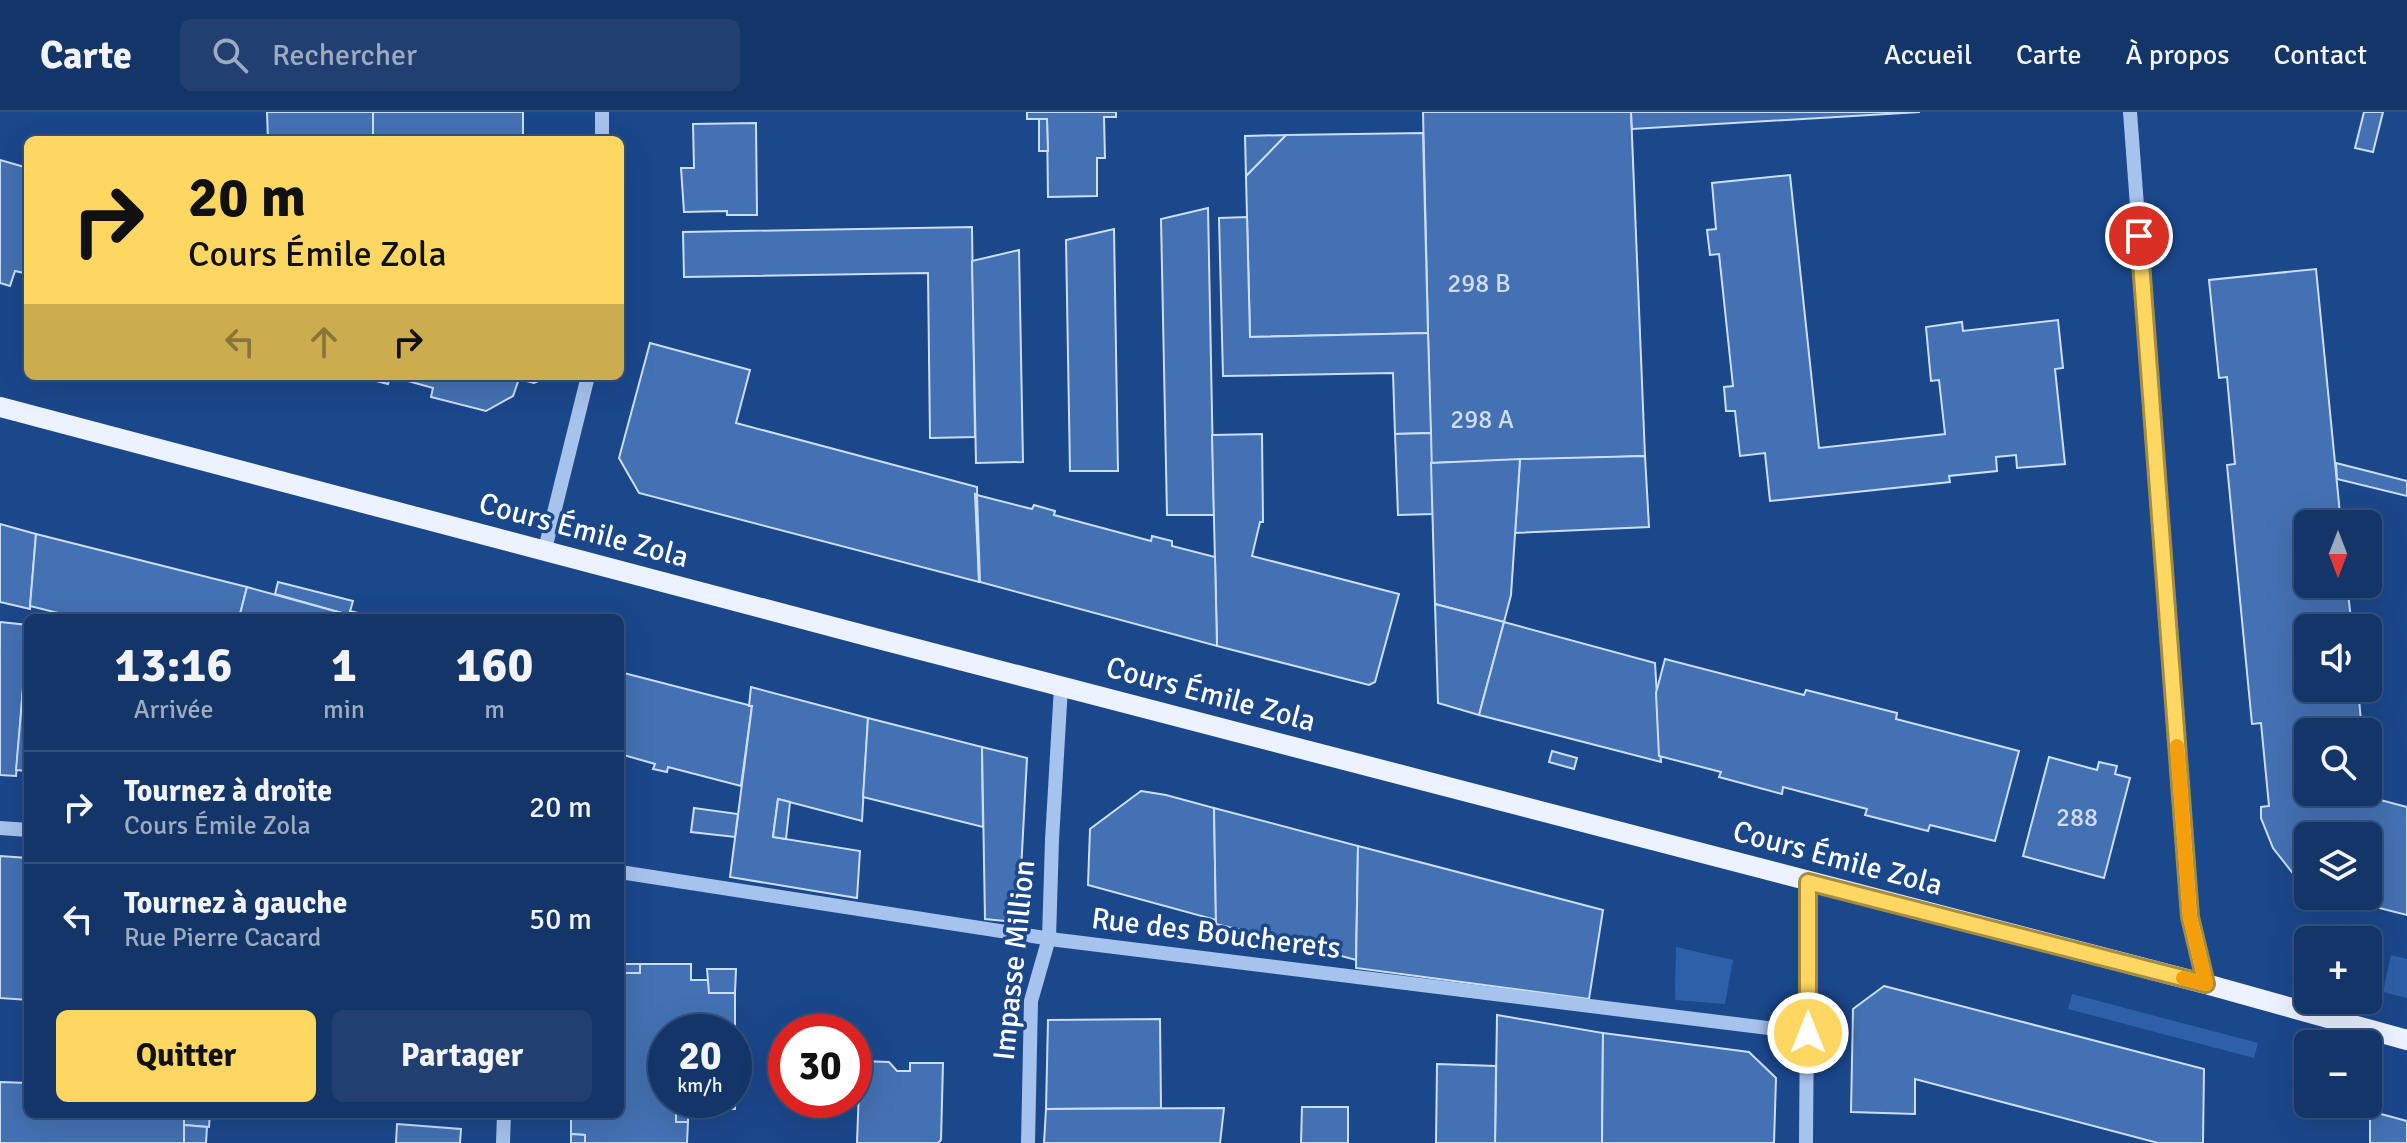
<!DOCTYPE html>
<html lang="fr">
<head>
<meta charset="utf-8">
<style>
  body { margin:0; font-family:Signika,sans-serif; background:#214071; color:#f1f3f6; height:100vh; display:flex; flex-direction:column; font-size:30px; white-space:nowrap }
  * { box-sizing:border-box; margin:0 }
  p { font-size:26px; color:#9dabc0 }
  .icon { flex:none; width:44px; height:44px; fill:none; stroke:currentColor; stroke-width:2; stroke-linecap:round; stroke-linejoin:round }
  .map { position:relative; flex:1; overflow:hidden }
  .side { position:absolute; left:24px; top:502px; width:600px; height:504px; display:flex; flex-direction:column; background:#143568; border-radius:12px; box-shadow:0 8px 32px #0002,0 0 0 2px #33507c }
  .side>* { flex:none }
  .guide { position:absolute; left:24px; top:24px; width:600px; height:244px; border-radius:12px; box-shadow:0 8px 32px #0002,0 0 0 2px #33507c; background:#fed763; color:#111; overflow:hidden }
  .needle { width:52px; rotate:180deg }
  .tools { position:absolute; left:2294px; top:398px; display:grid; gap:16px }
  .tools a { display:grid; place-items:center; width:88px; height:88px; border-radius:12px; background:#143568; box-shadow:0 8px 32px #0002,0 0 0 2px #33507c; font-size:40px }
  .speed { position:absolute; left:648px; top:902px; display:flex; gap:16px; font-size:40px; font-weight:700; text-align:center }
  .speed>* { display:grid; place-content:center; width:104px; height:104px; border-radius:50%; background:#143568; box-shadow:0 8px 32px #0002,0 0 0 2px #33507c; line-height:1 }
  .speed small { font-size:20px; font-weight:400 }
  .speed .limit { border:12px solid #d22; background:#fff; color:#111 }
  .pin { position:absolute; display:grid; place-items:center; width:68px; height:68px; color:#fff; margin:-34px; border:4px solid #fff; border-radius:50%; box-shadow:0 2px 8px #0007 }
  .me { position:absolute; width:88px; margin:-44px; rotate:0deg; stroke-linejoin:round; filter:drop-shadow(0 0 6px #0008) }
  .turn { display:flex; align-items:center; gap:28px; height:168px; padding:0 32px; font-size:36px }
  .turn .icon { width:104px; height:104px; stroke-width:2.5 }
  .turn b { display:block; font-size:56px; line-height:68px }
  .lanes { display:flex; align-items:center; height:76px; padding:0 32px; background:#0003; justify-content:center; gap:40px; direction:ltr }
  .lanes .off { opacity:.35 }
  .eta { display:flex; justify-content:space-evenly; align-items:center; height:136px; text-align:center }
  .eta b { font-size:48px; font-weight:800; line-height:56px }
  .primary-button { display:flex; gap:16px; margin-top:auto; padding:16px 32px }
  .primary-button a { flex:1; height:92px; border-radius:12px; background:#fed763; color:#111; font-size:32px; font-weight:800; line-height:92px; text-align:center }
  .primary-button a+a { background:#214071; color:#f1f3f6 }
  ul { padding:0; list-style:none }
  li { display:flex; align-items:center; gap:24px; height:112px; padding:0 32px; border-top:2px solid #33507c }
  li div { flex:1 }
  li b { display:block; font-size:30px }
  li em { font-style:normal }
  header { display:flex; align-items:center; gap:48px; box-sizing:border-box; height:112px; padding:0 40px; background:#143568; border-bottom:2px solid #33507c }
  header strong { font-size:38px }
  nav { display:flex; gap:44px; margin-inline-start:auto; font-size:28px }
  .search { width:560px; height:72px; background:#214071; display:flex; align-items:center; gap:20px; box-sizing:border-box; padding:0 28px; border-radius:12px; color:#9dabc0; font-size:30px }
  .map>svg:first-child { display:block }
</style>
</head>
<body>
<header>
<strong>Carte</strong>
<div class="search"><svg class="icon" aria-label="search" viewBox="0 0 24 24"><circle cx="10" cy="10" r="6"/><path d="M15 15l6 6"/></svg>Rechercher</div>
<nav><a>Accueil</a><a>Carte</a><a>À propos</a><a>Contact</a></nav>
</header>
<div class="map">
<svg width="2407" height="1031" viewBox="0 0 2407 1031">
  <rect width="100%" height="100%" fill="#1b478b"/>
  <!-- green -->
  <g fill="#2e60a9">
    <path d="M 1676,835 L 1733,848 L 1725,892 L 1675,888 Z"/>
    <path d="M 2391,843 L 2407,847 L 2407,886 L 2383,880 Z"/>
    <path d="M 2072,882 L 2258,931 L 2254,946 L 2068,897 Z"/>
  </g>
  <!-- building -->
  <g fill="#4471b3" stroke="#cbdef9" stroke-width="2" fill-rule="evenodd">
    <path d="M 267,0 L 373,0 L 373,28 L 268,28 Z"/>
    <rect x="373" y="0" width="150" height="28"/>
    <path d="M 1027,0 L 1116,0 L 1116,5 L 1104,5 L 1105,46 L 1097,46 L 1097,84 L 1048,85 L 1047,7 L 1027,7 Z"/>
    <path d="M 1423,0 L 1631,0 L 1645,344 L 1431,351 Z"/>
    <path d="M 1631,0 L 1920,0 L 1632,17 Z"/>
    <path d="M 2364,0 L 2383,0 L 2373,40 L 2355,36 Z"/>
    <path d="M 1039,7 L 1047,7 L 1048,39 L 1039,39 Z"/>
    <path d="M 756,11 L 757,103 L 727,103 L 727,99 L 684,100 L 681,56 L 694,56 L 693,12 Z"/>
    <path d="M 1423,21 L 1428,221 L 1250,225 L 1246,64 L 1286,23 Z"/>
    <path d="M 1286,23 L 1246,64 L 1245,24 Z"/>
    <path d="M 0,48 L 28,56 L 28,162 L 15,159 L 10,174 L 0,171 Z"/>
    <path d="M 1790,63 L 1819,336 L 1945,322 L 1939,268 L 1931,269 L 1926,215 L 1962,210 L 1963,219 L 2058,208 L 2063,256 L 2055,257 L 2065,352 L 2017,356 L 2016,343 L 1996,345 L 1997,359 L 1949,364 L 1950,370 L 1770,389 L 1765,341 L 1740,344 L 1735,299 L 1726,299 L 1724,275 L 1733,274 L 1719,142 L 1710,143 L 1707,118 L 1716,117 L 1712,71 Z"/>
    <path d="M 1208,96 L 1214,403 L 1167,403 L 1161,107 Z"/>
    <path d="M 1247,105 L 1250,225 L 1428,221 L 1431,321 L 1395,322 L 1393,261 L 1223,264 L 1219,106 Z"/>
    <path d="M 972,115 L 975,325 L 930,326 L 928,161 L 684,165 L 683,120 Z"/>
    <path d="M 1114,117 L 1118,359 L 1070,359 L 1066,128 Z"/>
    <path d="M 1019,138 L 1023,350 L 976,351 L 972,149 Z"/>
    <path d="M 2316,157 L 2341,412 L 2308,412 L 2308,472 L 2347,472 L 2352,516 L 2308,516 L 2308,576 L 2358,576 L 2362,620 L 2308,620 L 2308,680 L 2368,680 L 2369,685 L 2407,695 L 2407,803 L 2332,784 L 2368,784 L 2368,724 L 2308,724 L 2308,772 L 2295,764 L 2273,736 L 2261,706 L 2261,695 L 2269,694 L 2261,611 L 2252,612 L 2227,353 L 2235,352 L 2227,265 L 2219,266 L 2209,168 Z"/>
    <path d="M 650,231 L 750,258 L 736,311 L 977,375 L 979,470 L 639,381 L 619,346 Z"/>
    <path d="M 357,264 L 542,264 L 541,268 L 534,271 L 519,267 L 513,284 L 486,299 L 431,285 L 433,276 L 390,264 L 388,272 Z"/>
    <path d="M 1431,321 L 1433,402 L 1398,403 L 1395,322 Z"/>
    <path d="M 1262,322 L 1263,410 L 1260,410 L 1252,444 L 1399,482 L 1375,570 L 1369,573 L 1217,534 L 1212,323 Z"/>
    <path d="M 1645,344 L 1649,415 L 1515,421 L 1520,347 Z"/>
    <path d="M 1520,347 L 1511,483 L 1504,510 L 1435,492 L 1431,351 Z"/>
    <path d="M 2336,351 L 2407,369 L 2407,384 L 2337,367 Z"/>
    <path d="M 975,382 L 977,383 L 980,470 L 979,470 Z"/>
    <path d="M 977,383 L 1032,397 L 1034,393 L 1055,399 L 1054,403 L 1151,429 L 1152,424 L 1172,429 L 1172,434 L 1215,445 L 1217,534 L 980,470 Z"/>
    <path d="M 0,412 L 36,422 L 30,497 L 0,490 Z"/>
    <path d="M 36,422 L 247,475 L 239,506 L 78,506 L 30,494 Z"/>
    <path d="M 278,470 L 353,489 L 349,503 L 275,482 Z"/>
    <path d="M 247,475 L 349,503 L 350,499 L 378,506 L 239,506 Z"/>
    <path d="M 1435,492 L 1504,510 L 1479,603 L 1438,591 Z"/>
    <path d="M 0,510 L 28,513 L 16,664 L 0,663 Z"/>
    <path d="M 1504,510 L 1655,551 L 1661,650 L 1479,603 Z"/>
    <path d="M 27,531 L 28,531 L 28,659 L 16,658 Z"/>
    <path d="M 1665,547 L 1804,583 L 1806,578 L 1897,601 L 1896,607 L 2019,639 L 1995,729 L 1930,713 L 1928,719 L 1865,703 L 1867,697 L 1783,675 L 1782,682 L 1719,665 L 1721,660 L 1659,644 L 1656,581 Z"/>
    <path d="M 620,560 L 752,594 L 741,674 L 668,655 L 667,660 L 653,657 L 655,652 L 620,642 Z"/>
    <path d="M 751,575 L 868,606 L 862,709 L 778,687 L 773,725 L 860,739 L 857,786 L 730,765 L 752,594 L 749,594 Z"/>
    <path d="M 868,606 L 982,635 L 983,715 L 863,685 Z"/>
    <path d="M 982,635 L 1027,646 L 1019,797 L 1005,809 L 985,807 Z"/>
    <path d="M 1552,639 L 1577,646 L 1574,657 L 1549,650 Z"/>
    <path d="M 2049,645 L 2097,658 L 2099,650 L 2117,654 L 2115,662 L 2130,666 L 2104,766 L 2023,744 Z"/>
    <path d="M 1141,679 L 1166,683 L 1214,696 L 1216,808 L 1088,773 L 1090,717 Z"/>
    <path d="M 778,687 L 790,690 L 786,727 L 773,725 Z"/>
    <path d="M 694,696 L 738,702 L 735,725 L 691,720 Z"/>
    <path d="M 1214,696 L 1358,734 L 1356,848 L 1283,828 L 1281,837 L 1274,836 L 1276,827 L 1265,824 L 1263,832 L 1255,830 L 1257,822 L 1216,812 Z"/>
    <path d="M 1358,734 L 1603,798 L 1589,887 L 1356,856 Z"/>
    <path d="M 0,744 L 28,746 L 28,888 L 0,886 Z"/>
    <rect x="620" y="852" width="20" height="9"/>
    <path d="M 640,852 L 691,852 L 691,868 L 709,868 L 709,881 L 735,881 L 735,997 L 676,996 L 676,1010 L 688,1010 L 687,1031 L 585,1031 L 585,1023 L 571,1022 L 571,1002 L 620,1002 L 620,861 L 640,861 ZM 666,920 L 734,920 L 734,988 L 666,988 Z"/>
    <path d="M 707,857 L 736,857 L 735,881 L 709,881 Z"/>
    <path d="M 1884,874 L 2204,957 L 2203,1031 L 2158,1031 L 1915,967 L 1915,1002 L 1851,1000 L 1853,897 Z"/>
    <path d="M 1497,903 L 1603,921 L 1602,1031 L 1495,1031 Z"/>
    <path d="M 1160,907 L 1161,996 L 1046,997 L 1048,908 Z"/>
    <path d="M 1603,921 L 1749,940 L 1776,966 L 1774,1031 L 1602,1031 Z"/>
    <path d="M 860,949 L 889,950 L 897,959 L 910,959 L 910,951 L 943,951 L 941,1028 L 938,1031 L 857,1031 Z"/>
    <path d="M 1437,952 L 1496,954 L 1495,1031 L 1436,1031 Z"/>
    <path d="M 0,970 L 28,971 L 28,1002 L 184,1002 L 184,1031 L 0,1031 Z"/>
    <path d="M 1302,995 L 1348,995 L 1348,1031 L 1301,1031 Z"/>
    <rect x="676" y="996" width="12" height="14"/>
    <path d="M 1224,996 L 1220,1031 L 1044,1031 L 1046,997 Z"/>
    <path d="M 2370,999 L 2407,1009 L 2407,1031 L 2370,1031 Z"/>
    <path d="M 184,1002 L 210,1002 L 209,1015 L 184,1013 Z"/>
    <path d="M 397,1012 L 461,1017 L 460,1031 L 396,1031 Z"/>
    <path d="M 184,1013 L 207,1015 L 206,1031 L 184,1031 Z"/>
    <path d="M 571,1022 L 585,1023 L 585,1031 L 571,1031 Z"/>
  </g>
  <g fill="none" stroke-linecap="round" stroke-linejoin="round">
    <!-- minor -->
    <g stroke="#a6c3ed" stroke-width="14">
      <path d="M 602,0 L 602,28"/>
      <path d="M 2130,0 L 2190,805 L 2206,872"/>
      <path d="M 545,437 L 588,264"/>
      <path d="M 0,716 L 28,718"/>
      <path d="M 620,760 L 1058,828 L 1808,921"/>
      <path d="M 503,1031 L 504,1002"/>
      <path d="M 1028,1031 L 1031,889 L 1049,826 L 1052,728 L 1061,575"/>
      <path d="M 1806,1031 L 1808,770"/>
    </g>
    <!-- major -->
    <path stroke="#ecf2ff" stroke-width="20" d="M 0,295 L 871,525 L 2206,872 L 2407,928"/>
  </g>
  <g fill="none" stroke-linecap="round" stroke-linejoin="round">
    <!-- route casing -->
    <g stroke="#a58c40" stroke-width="20">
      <path id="route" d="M 1808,921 L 1808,770 L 2206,872 L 2190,805 L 2139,124"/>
    </g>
    <!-- route -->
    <use href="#route" stroke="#fed763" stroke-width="14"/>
    <!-- slow -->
    <path stroke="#f59e0b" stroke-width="14" d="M 2177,634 L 2190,805 L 2206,872 L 2183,866"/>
  </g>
  <g text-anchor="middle" stroke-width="7" stroke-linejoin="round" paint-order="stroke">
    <!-- number labels -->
    <g font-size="26" fill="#d0dcec">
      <text x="1479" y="180">298 B</text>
      <text x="1482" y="316">298 A</text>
      <text x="2077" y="714">288</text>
    </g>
    <!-- street labels -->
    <g font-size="30" fill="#fff" stroke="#1b478b">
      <text transform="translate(584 418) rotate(15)" y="10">Cours Émile Zola</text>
      <text transform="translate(1211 582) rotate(15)" y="10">Cours Émile Zola</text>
      <text transform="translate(1838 746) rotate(15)" y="10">Cours Émile Zola</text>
      <text transform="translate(1216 821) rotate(7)" y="10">Rue des Boucherets</text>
      <text transform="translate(1014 848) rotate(-84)" y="10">Impasse Million</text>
    </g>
  </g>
</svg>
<div class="tools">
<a><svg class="needle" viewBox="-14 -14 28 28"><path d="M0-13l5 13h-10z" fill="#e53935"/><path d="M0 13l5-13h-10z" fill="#9dabc0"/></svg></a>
<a><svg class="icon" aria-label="sound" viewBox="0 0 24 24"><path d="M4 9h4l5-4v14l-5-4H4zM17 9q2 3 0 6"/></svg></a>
<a><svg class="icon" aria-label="search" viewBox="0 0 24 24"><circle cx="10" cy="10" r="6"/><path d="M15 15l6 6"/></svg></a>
<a><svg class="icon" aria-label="layers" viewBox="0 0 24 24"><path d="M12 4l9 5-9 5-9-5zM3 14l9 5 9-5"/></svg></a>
<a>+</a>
<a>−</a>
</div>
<div class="speed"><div>20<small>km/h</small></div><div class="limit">30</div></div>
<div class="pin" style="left:2139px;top:124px;background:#d93025"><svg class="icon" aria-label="arrive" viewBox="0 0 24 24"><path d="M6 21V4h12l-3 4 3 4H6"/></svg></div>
<svg class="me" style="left:1808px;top:921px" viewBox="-20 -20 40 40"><circle r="17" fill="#fed763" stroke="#fff" stroke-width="3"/><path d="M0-11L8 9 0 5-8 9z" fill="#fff"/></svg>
<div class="guide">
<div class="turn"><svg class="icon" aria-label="right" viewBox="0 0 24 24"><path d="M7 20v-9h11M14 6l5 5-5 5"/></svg><div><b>20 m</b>Cours Émile Zola</div></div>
<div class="lanes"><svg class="icon off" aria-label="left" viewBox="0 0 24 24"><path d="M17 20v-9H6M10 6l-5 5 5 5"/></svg><svg class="icon off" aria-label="ahead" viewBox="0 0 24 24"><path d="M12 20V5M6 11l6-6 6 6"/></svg><svg class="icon" aria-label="right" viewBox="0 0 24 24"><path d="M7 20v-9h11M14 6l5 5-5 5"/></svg></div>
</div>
<section class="side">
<div class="eta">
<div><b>13:16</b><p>Arrivée</p></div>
<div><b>1</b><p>min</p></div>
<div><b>160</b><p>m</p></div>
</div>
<ul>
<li><svg class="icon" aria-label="right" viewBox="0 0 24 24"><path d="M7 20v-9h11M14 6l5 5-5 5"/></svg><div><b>Tournez à droite</b><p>Cours Émile Zola</p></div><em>20 m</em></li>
<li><svg class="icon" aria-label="left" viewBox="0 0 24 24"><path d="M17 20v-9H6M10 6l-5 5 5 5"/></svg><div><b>Tournez à gauche</b><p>Rue Pierre Cacard</p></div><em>50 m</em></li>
</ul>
<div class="primary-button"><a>Quitter</a><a>Partager</a></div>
</section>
</div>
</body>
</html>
